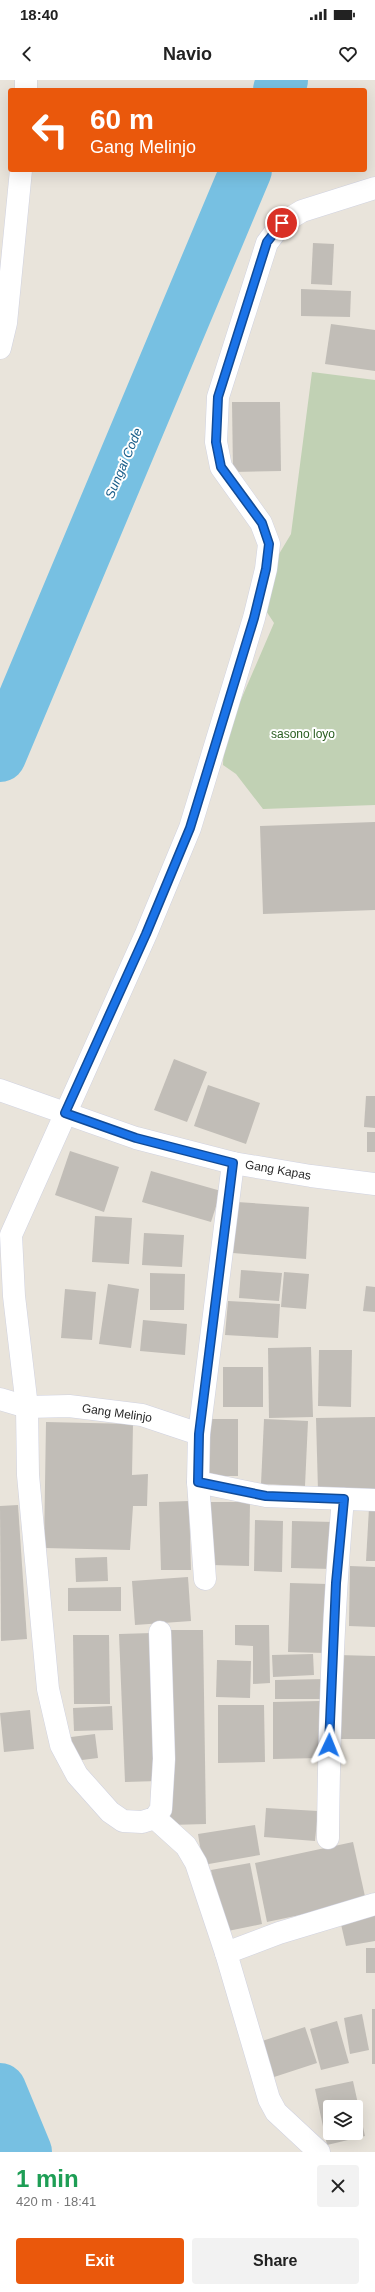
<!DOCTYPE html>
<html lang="en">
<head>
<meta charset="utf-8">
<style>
  body { margin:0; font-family:Arial,sans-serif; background:#f2f2f2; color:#222; height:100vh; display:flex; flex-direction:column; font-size:15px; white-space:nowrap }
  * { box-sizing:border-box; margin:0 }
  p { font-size:13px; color:#767676 }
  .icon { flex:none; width:22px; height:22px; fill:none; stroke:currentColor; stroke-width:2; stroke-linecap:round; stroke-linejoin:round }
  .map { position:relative; height:2072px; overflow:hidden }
  .details { display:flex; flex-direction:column; background:#fff; flex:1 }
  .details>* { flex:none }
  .banner { position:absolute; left:8px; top:8px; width:359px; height:84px; border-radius:4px; box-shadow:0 4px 16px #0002; background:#ea580c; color:#fff; overflow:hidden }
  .controls { position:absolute; left:323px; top:2020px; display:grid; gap:8px }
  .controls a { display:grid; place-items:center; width:40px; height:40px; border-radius:4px; background:#fff; box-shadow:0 4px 16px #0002; font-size:20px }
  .pin { position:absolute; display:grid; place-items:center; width:34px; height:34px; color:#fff; margin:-17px; border:2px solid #fff; border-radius:50%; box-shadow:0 1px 4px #0007 }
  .me { position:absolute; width:44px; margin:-22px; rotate:2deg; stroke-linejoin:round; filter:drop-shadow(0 0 3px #0008) }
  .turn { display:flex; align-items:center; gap:14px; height:84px; padding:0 16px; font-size:18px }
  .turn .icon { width:52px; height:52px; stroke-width:2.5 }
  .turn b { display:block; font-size:28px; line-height:34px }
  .round { display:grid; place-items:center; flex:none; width:42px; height:42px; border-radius:4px; background:#f2f2f2 }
  .summary { display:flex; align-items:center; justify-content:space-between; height:68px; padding:0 16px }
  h1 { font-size:24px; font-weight:700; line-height:30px; color:#1e9e55 }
  .cta { display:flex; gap:8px; margin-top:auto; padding:8px 16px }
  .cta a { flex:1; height:46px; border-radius:4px; background:#ea580c; color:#fff; font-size:16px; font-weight:700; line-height:46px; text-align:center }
  .cta a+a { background:#f2f2f2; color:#222 }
  .status { display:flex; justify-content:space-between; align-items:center; height:28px; padding:0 20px; background:#fff; direction:ltr }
  .status svg { height:11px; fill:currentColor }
  header { display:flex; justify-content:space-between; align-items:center; height:52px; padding:0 16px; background:#fff; font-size:18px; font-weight:700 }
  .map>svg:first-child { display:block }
</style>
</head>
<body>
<div class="status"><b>18:40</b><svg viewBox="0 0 49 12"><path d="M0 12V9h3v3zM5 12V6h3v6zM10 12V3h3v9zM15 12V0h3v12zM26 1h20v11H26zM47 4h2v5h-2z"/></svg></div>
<header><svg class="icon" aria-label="back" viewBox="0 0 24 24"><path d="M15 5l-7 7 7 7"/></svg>Navio<svg class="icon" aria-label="heart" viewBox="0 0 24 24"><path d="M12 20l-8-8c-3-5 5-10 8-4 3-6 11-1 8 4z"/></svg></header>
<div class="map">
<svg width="375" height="2072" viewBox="0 0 375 2072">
  <rect width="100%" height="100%" fill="#e9e4db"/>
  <!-- cemetery -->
  <path fill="#c1d1b4" d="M 312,292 L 375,300 L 375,725 L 263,729 L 236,694 L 223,685 L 224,659 L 274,543 L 255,514 L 291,454 Z"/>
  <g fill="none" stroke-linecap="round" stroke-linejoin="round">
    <!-- river -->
    <g stroke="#77c0e2" stroke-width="52">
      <path d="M 279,10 L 282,0"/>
      <path d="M 0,676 L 246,90"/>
      <path d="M 0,2009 L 26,2072"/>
    </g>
  </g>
  <!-- building -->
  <g fill="#c1bdb7" fill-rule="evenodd">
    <path d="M 313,163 L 334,164 L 332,205 L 311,204 Z"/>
    <path d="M 301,209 L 351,211 L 350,237 L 301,236 Z"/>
    <path d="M 331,244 L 375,250 L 375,291 L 325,284 Z"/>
    <path d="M 232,322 L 280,322 L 281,391 L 233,392 Z"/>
    <path d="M 375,742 L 375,830 L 263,834 L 260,746 Z"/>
    <path d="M 174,979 L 207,992 L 187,1042 L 154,1030 Z"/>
    <path d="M 208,1005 L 260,1023 L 246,1064 L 194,1046 Z"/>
    <path d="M 366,1016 L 375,1016 L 375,1048 L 364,1047 Z"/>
    <rect x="367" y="1052" width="8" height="20"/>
    <path d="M 70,1071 L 119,1087 L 104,1132 L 55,1115 Z"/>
    <path d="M 151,1091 L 221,1111 L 211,1142 L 142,1122 Z"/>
    <path d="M 237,1122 L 309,1127 L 306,1179 L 233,1173 Z"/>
    <path d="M 95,1136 L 132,1138 L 129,1184 L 92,1182 Z"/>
    <path d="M 144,1153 L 184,1155 L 182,1187 L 142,1185 Z"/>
    <path d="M 241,1190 L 282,1193 L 279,1221 L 239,1218 Z"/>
    <path d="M 284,1192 L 309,1194 L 306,1229 L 281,1227 Z"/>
    <path d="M 150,1193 L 185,1194 L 184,1230 L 150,1230 Z"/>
    <path d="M 108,1204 L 139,1209 L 131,1268 L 99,1264 Z"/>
    <path d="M 366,1206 L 375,1207 L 375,1232 L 363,1231 Z"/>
    <path d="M 65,1209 L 96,1212 L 92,1260 L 61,1258 Z"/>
    <path d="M 228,1221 L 280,1224 L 278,1258 L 225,1255 Z"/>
    <path d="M 143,1240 L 187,1244 L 185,1275 L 140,1271 Z"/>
    <path d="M 311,1267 L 313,1337 L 269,1338 L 268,1268 Z"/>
    <path d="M 319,1270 L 352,1270 L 351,1327 L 318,1326 Z"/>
    <rect x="223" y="1287" width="40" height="40"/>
    <path d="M 375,1337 L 375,1410 L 318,1411 L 316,1338 Z"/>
    <rect x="204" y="1339" width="34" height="57"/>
    <path d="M 264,1339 L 308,1341 L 305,1406 L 261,1404 Z"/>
    <path d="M 46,1342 L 133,1344 L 132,1395 L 148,1394 L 147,1426 L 133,1426 L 130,1470 L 44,1468 Z"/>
    <path d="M 189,1421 L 191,1490 L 161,1490 L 159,1422 Z"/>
    <path d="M 211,1422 L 250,1422 L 249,1486 L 211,1485 Z"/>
    <path d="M 18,1425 L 27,1559 L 1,1561 L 0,1426 Z"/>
    <path d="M 369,1428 L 375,1428 L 375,1481 L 366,1481 Z"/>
    <path d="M 255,1440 L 283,1441 L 282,1492 L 254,1491 Z"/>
    <path d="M 292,1441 L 334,1442 L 332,1489 L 291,1488 Z"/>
    <path d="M 107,1477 L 108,1501 L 76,1502 L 75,1478 Z"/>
    <path d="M 350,1486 L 375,1487 L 375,1547 L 349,1546 Z"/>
    <path d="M 188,1497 L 191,1541 L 135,1545 L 132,1501 Z"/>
    <path d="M 290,1503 L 328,1504 L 326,1573 L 288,1572 Z"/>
    <path d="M 121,1507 L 121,1531 L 68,1531 L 68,1508 Z"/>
    <path d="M 235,1545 L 269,1545 L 270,1603 L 253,1604 L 253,1566 L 235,1565 Z"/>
    <path d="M 167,1550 L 203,1550 L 206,1744 L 170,1745 Z"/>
    <path d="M 152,1553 L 158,1701 L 125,1702 L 119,1554 Z"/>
    <path d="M 73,1555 L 109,1555 L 110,1624 L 74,1624 Z"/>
    <path d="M 313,1574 L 314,1595 L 273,1597 L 272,1575 Z"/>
    <path d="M 338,1575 L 375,1576 L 375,1659 L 337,1659 Z"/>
    <path d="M 217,1580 L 251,1581 L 250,1618 L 216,1617 Z"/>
    <path d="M 325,1599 L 326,1619 L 275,1619 L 275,1600 Z"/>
    <path d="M 320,1621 L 320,1678 L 273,1679 L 273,1622 Z"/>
    <path d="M 218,1625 L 264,1625 L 265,1682 L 218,1683 Z"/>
    <path d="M 112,1626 L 113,1650 L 74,1651 L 73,1628 Z"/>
    <path d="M 30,1630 L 34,1669 L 4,1672 L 0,1633 Z"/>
    <path d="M 95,1654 L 98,1678 L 74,1681 L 71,1657 Z"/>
    <path d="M 266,1728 L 318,1731 L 315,1761 L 264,1757 Z"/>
    <path d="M 255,1745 L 260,1775 L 203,1785 L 198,1754 Z"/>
    <path d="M 353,1762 L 366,1821 L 267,1842 L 255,1783 Z"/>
    <path d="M 250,1783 L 262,1844 L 223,1852 L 211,1790 Z"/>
    <path d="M 375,1833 L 375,1861 L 346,1866 L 340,1840 Z"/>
    <rect x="366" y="1868" width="9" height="25"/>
    <rect x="372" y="1929" width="3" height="55"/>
    <path d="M 362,1934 L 369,1970 L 350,1974 L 344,1938 Z"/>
    <path d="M 337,1941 L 349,1983 L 321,1990 L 310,1949 Z"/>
    <path d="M 305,1947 L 317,1983 L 268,1999 L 256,1963 Z"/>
    <path d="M 353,2001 L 365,2056 L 327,2065 L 315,2009 ZM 330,2027 L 356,2027 L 356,2053 L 330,2053 Z"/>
  </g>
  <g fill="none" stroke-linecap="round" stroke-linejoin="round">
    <!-- street casing -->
    <g stroke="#d0d2e0" stroke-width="23">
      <g id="street">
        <path d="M 26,0 L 26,10"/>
        <path d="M 0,268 L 6,243 L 21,90"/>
        <path d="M 0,1010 L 136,1058 L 233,1083 L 311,1096 L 375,1104"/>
        <path d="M 0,1319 L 27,1327 L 69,1326 L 142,1335 L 199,1354 L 198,1402 L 266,1416 L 375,1420"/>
        <path d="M 199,1354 L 233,1083"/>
        <path d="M 198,1402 L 205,1499"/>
        <path d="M 160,1552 L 164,1679 L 161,1729 L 155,1738 L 142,1742 L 123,1741 L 110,1732 L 77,1695 L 61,1665 L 48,1609 L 28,1395 L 27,1327 L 14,1216 L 11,1155 L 146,854 L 190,748 L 254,538 L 266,489 L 269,464 L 261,443 L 221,387 L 216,362 L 218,317 L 267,163 L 282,143 L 302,131 L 375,108"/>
        <path d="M 155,1738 L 186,1766 L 196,1783 L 226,1873 L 269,2019 L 276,2032 L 319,2072"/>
        <path d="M 328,1758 C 329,1645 333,1532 343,1419"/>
        <path d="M 226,1873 L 279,1853 L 375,1824"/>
      </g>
    </g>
    <!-- street -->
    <use href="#street" stroke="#fff" stroke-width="22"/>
  </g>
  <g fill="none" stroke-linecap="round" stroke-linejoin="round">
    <!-- route casing -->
    <g stroke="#114b97" stroke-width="10">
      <path id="route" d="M 282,143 L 267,162 L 218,317 L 216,362 L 221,387 L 262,443 L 269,464 L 266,489 L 254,538 L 190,748 L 146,854 L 65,1033 L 136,1058 L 233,1083 L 199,1354 L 198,1402 L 266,1416 L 344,1419 L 336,1503 L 329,1665"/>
    </g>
    <!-- route -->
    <use href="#route" stroke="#1a73e8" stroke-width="7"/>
  </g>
  <g text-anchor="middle" stroke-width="4" stroke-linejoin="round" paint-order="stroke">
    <!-- park labels -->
    <g font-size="12" fill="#295d20" stroke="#fff">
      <text x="303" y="658">sasono loyo</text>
    </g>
    <!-- street labels -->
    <g font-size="12" fill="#282828" stroke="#fff">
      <text transform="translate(278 1090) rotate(10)" y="4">Gang Kapas</text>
      <text transform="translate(117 1333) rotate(8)" y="4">Gang Melinjo</text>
    </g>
    <!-- water labels -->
    <g font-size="13" font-style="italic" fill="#195e8a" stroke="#fff">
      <text transform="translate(123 383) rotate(-67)" y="5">Sungai Code</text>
    </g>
  </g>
</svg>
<div class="controls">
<a><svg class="icon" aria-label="layers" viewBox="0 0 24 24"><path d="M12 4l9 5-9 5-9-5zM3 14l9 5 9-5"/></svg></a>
</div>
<div class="pin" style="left:282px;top:143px;background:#d93025"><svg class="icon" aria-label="arrive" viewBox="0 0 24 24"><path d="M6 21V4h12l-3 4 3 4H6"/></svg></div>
<svg class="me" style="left:329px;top:1665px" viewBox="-20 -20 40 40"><path d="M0-17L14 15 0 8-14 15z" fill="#1a73e8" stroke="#fff" stroke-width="4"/></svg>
<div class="banner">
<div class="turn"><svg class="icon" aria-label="left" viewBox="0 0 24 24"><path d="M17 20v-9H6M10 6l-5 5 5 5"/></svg><div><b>60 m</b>Gang Melinjo</div></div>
</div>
</div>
<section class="details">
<div class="summary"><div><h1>1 min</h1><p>420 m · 18:41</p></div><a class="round"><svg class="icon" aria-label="close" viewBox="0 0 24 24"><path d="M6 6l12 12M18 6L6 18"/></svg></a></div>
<div class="cta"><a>Exit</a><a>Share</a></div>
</section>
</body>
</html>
